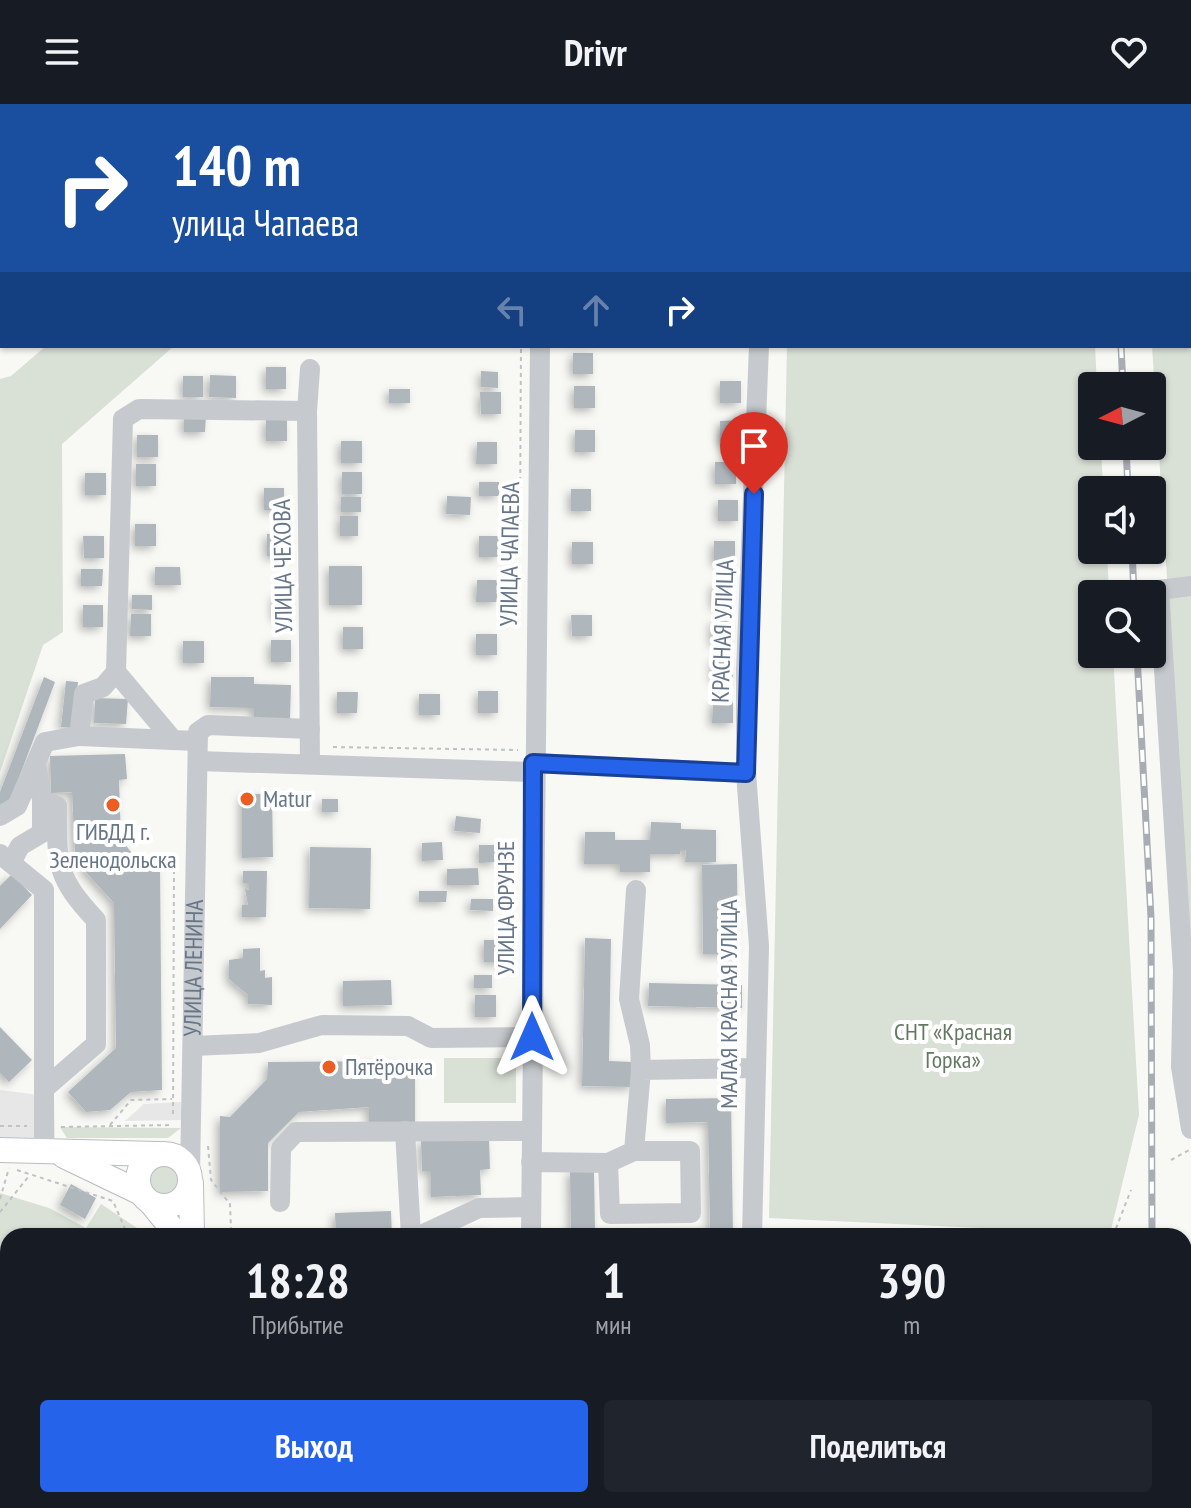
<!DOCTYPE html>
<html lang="ru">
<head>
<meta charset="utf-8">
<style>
  body { margin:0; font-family:"PT Sans Narrow",sans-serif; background:#20242c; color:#f1f3f6; height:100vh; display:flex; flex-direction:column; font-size:30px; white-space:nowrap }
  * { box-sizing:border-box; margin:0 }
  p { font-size:26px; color:#9ea1a6 }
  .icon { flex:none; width:44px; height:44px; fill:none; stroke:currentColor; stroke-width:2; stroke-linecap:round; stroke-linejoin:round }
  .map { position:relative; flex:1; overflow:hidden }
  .side { position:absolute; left:0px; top:1124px; width:1192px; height:280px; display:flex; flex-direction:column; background:#171b24; border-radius:24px 24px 0 0; box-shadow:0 2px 6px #0004 }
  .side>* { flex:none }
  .guide { position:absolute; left:0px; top:0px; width:1192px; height:244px; box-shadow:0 2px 6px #0004; background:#1a4fa0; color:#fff; overflow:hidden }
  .needle { width:52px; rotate:264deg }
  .tools { position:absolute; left:1078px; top:268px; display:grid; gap:16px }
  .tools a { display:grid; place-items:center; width:88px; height:88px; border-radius:8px; background:#171b24; box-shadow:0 2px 6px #0004; font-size:40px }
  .pin { position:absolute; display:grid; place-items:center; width:68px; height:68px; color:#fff; margin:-82px -34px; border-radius:50% 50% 50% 0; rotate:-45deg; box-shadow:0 0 8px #0007 }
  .pin .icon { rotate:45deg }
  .me { position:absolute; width:88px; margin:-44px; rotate:0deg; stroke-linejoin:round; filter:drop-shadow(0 0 6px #0008) }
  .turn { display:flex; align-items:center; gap:28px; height:168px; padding:0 40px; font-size:36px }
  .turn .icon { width:104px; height:104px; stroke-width:2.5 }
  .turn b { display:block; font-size:56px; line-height:68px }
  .lanes { display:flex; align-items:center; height:76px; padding:0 40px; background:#0003; justify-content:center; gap:40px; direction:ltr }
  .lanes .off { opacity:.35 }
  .eta { display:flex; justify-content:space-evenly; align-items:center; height:136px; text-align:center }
  .eta b { font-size:48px; font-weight:700; line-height:56px }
  .button { display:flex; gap:16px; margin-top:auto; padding:16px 40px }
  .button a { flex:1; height:92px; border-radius:8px; background:#2563eb; color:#fff; font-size:32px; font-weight:700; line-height:92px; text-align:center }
  .button a+a { background:#20242c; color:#f1f3f6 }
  header { display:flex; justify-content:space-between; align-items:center; height:104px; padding:0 40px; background:#171b24; font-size:36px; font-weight:700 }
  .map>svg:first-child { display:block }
</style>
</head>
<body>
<header><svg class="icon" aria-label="menu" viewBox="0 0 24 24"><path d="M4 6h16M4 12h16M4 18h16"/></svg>Drivr<svg class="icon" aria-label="heart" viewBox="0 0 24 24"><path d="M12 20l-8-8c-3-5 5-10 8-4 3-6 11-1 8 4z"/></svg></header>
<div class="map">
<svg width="1191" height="1404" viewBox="0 0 1191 1404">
  <defs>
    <filter id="shadow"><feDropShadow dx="-3.5" dy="3.5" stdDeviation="4" flood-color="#0004"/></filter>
  </defs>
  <rect width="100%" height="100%" fill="#f8f8f5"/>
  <!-- built -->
  <g fill="#e6e7e6">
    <path d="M 0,986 L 54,993 L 55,1034 L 0,1033 Z"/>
    <path d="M 181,998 L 182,1016 L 125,1017 L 144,1000 Z"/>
  </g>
  <!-- green -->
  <g fill="#d9e0d6">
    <path d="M 1138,0 L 1191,0 L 1191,845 L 1152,242 L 1190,242 L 1190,2 Z"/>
    <path d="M 46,242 L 174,242 L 62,340 L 63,528 L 43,541 L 0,668 L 0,275 L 11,272 Z"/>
    <path d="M 787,242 L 1095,242 L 1097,282 L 1092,282 L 1092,342 L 1101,342 L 1103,386 L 1092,386 L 1092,446 L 1107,446 L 1109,490 L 1092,490 L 1092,550 L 1113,550 L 1139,1011 L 1110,1130 L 769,1114 Z"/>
    <rect x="444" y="954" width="72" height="45"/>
    <path d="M 60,1023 L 181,1024 L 168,1034 L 67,1034 Z"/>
    <circle cx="164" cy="1077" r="17"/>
    <path d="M 0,1089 L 49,1104 L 86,1124 L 101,1100 L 149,1132 L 8,1132 L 8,1396 L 168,1396 L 168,1404 L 0,1404 Z"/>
    <rect x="213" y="1396" width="124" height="8"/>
    <rect x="878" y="1396" width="240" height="8"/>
  </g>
  <!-- building -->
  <g fill="#afb6bc" filter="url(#shadow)">
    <rect x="573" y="249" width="20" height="21"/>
    <rect x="266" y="263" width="20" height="22"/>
    <path d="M 481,267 L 498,268 L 498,284 L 481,283 Z"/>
    <path d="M 210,271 L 236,272 L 236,294 L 209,293 Z"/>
    <rect x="183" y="272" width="20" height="21"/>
    <rect x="720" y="277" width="21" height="22"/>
    <rect x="574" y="282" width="21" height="22"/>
    <rect x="389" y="285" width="21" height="14"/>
    <path d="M 480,288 L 501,288 L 501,310 L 481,310 Z"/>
    <path d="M 184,311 L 206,312 L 205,328 L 184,328 Z"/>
    <rect x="266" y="315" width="21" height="22"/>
    <path d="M 740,316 L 740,338 L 720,338 L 720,317 Z"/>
    <rect x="575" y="326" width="20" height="22"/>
    <rect x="137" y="331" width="21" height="22"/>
    <rect x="341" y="337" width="21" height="22"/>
    <path d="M 477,338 L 497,338 L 497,360 L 476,360 Z"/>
    <rect x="715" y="358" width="21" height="22"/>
    <rect x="136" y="360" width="20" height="22"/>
    <rect x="342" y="368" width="20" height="22"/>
    <rect x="85" y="369" width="21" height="22"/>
    <rect x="479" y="378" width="20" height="14"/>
    <rect x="264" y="384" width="20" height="22"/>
    <rect x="571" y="385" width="20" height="22"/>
    <path d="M 447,392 L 471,393 L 470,411 L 446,410 Z"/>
    <rect x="341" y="393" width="20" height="15"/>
    <rect x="718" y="396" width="20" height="21"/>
    <rect x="340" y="412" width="18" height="20"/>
    <rect x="135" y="420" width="21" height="22"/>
    <rect x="267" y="430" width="21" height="22"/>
    <path d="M 83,432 L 104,432 L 104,454 L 84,454 Z"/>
    <rect x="479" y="432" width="20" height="21"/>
    <rect x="714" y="437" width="21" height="22"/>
    <rect x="572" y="438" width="21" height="22"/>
    <rect x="329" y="462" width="33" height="39"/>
    <path d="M 155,463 L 180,463 L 181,481 L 155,481 Z"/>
    <path d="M 81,465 L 103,465 L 102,482 L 81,482 Z"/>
    <path d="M 477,476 L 497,476 L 497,498 L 476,498 Z"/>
    <rect x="713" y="480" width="20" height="22"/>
    <path d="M 132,491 L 152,491 L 152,506 L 132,505 Z"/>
    <rect x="274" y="491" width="20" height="22"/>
    <rect x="83" y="501" width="20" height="22"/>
    <path d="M 131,510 L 151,510 L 151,532 L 130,532 Z"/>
    <path d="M 571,511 L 592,511 L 592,532 L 572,532 Z"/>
    <rect x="712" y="517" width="21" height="22"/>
    <rect x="343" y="523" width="20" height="22"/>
    <rect x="476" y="530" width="21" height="21"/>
    <rect x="271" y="536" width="20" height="22"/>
    <rect x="183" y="537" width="21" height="22"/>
    <rect x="713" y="554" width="20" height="22"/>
    <path d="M 44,573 L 55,578 L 11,695 L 0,708 L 0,688 Z"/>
    <path d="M 211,573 L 254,573 L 254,580 L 291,581 L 290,615 L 254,615 L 254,604 L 210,603 Z"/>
    <path d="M 66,577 L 78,578 L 73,624 L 61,623 Z"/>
    <rect x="478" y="587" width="20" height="22"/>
    <path d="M 337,588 L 358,588 L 357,609 L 337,609 Z"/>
    <rect x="419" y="590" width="21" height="21"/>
    <path d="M 95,594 L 128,595 L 126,620 L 94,619 Z"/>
    <path d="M 713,597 L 733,597 L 733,619 L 712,619 Z"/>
    <path d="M 125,650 L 127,675 L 119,676 L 121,735 L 141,761 L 160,761 L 162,986 L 131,988 L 110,1006 L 86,1008 L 68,988 L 116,944 L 114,799 L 82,764 L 89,756 L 83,750 L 75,750 L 72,688 L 51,689 L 50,652 Z"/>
    <path d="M 242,690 L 272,690 L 273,753 L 242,754 Z"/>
    <rect x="322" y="695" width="16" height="13"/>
    <path d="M 456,712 L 481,715 L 480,729 L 454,727 Z"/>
    <path d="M 651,718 L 681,719 L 681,725 L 716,726 L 716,758 L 685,758 L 686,746 L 681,746 L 680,750 L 650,750 L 650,768 L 620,768 L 620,760 L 584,760 L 585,728 L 615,728 L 615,736 L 650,736 Z"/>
    <path d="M 442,738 L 443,756 L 422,757 L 422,739 Z"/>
    <path d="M 479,741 L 497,741 L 497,758 L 479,759 Z"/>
    <path d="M 310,743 L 371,744 L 370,805 L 309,804 Z"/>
    <path d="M 737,760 L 738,850 L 703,850 L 702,761 Z"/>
    <path d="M 478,764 L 479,781 L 447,781 L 447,765 Z"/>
    <path d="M 243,767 L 267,767 L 266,813 L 242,813 L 242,801 L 248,801 L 245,785 L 249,786 L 249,779 L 243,779 Z"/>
    <path d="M 12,770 L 32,791 L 0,825 L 0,782 Z"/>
    <path d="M 419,787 L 447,787 L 446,798 L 419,798 Z"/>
    <path d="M 471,795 L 493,795 L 493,807 L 470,806 Z"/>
    <path d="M 585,834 L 611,835 L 609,957 L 633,958 L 633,983 L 582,982 Z"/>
    <rect x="484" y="836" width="21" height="22"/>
    <path d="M 260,844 L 260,867 L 265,866 L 265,874 L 272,873 L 272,901 L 248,900 L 248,891 L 229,875 L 229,856 L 243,854 L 243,845 Z"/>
    <rect x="474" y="871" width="18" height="13"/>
    <path d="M 391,876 L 392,901 L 343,902 L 343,877 Z"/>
    <path d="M 649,879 L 742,881 L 742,904 L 648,902 Z"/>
    <rect x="475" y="891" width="21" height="22"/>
    <path d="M 0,923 L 32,956 L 9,978 L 0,969 Z"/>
    <path d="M 400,957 L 403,970 L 415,970 L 415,1019 L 369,1019 L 369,1003 L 299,1008 L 268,1039 L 268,1087 L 220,1088 L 220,1012 L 230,1013 L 267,975 L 268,958 Z"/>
    <path d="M 731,994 L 733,1132 L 571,1132 L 570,1067 L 594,1067 L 595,1126 L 710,1124 L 708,1018 L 666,1019 L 666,995 Z"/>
    <path d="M 489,1034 L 490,1065 L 480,1066 L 481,1091 L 431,1093 L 431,1067 L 422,1067 L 421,1036 Z"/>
    <path d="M 71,1080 L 96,1094 L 85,1115 L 60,1101 Z"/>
    <path d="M 391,1107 L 392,1132 L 336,1132 L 335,1109 Z"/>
    <rect x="466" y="1125" width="25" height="7"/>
    <rect x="368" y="1396" width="132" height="8"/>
    <path d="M 567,1396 L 591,1396 L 590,1404 L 567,1404 Z"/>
    <rect x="772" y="1396" width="39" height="8"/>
  </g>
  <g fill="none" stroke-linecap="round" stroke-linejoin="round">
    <!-- major casing -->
    <g stroke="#b9bdc1" stroke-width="26">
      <g id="major">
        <path d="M 0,1046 L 158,1050"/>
        <circle cx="164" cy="1076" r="26"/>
        <path d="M 64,1052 L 141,1089"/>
        <path d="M 191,1079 L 192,1132"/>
        <path d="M 152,1100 L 178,1132"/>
        <path d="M 195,1396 L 195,1404"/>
      </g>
    </g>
    <!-- path -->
    <g stroke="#bfc2c4" stroke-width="2" stroke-dasharray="4 4" stroke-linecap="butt">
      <path d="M 523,2 L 524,0"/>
      <path d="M 520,425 L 521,242"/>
      <path d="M 333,643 L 518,646"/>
      <path d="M 173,1010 L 174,764"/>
      <path d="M 110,1021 L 131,996 L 172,995"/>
      <path d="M 0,1022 L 27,1022"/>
      <path d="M 61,1023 L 173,1021"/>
      <path d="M 208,1042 L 211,1076 L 230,1100 L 231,1124"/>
      <path d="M 1171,1056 L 1191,1045"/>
      <path d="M 17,1066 L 113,1097 L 128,1132"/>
      <path d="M 0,1095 L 9,1064"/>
      <path d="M 0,1108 L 29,1072"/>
      <path d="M 1113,1132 L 1131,1086"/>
      <path d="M 0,1190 L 8,1202"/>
      <path d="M 0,1349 L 8,1336"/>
      <path d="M 0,1361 L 8,1366"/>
      <path d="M 53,1396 L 65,1404"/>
      <path d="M 126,1396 L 131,1404"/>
      <path d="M 217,1396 L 217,1404"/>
      <path d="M 973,1404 L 977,1396"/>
    </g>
    <!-- minor -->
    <g stroke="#c6c9cd" stroke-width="20">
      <path d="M 42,0 L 44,2"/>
      <path d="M 542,2 L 542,0"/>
      <path d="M 774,2 L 774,0"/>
      <path d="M 1191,482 L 1159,486 L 1183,867 L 1181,963 L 1191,1025"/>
      <path d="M 116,568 L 123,315 L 139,305 L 307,307"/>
      <path d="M 116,568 L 173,636"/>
      <path d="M 79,632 L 196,637"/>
      <path d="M 198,657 L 533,668"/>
      <path d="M 533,659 L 746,669"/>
      <path d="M 36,660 L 42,696 L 57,702 C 57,760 55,772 96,816 L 96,940 L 44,985 L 44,1048"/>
      <path d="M 310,660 L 307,307 L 310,265"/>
      <path d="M 0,712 L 17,702 L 45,638 L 79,632 L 84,590 L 103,583 L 116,568"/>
      <path d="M 0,750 L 44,786 L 44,985"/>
      <path d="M 11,759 L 20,742 L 42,729 L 42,696"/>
      <path d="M 636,786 L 629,895 L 640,941 L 641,966"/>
      <path d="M 193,942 L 259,939 L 322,921 L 408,922 L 431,934 L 532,933"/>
      <path d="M 405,1027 L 411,1132"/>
      <path d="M 634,1047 L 608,1059 L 610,1110 L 691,1109 L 690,1047 L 634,1047 L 641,966 L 756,964"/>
      <path d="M 531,1058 L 608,1059"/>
      <path id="s1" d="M 190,1070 L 198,628 L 208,621 L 310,625"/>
      <path d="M 280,1098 L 281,1044 L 296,1028 L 531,1027"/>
      <path d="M 419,1132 L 479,1104 L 531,1103"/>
      <path d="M 531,1132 L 540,242"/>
      <path d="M 752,1132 L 759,842 L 746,669 L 746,567 L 759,242"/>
      <path d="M 351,1396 L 351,1404"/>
      <path d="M 611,1396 L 611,1402 L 740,1402"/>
      <path d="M 529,1404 L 529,1396"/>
    </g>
    <!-- major -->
    <use href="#major" stroke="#fff" stroke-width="24"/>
    <!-- rail casing -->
    <g stroke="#a8adb4" stroke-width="7">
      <g id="rail">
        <path d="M 1108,0 L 1108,2"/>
        <path d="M 1121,242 L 1123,282"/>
        <path d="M 1126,342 L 1128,386"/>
        <path d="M 1132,446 L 1134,490"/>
        <path d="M 1137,550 L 1151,814 L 1152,1132"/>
        <path d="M 1141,1404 L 1141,1396"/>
      </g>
    </g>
    <!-- rail -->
    <use href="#rail" stroke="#fff" stroke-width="4" stroke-dasharray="12" stroke-linecap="butt"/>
  </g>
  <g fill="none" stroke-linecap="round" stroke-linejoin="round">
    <!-- route casing -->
    <g stroke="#184099" stroke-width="20">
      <path id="route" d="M 532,933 L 533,659 L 746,669 L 754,390"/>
    </g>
    <!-- route -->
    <use href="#route" stroke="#2563eb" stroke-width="14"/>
  </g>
  <!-- markers -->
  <g fill="#eb5d22" stroke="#fff" stroke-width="3">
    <circle cx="247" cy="695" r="8"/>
    <circle cx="113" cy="701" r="8"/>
    <circle cx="329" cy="963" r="8"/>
  </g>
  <g text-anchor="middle" stroke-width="8" stroke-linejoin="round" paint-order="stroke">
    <!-- street labels -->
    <g font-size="24" fill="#667688" stroke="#fff">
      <text transform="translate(510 450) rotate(-89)" y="8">УЛИЦА ЧАПАЕВА</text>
      <text transform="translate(283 462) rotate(-91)" y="8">УЛИЦА ЧЕХОВА</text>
      <text transform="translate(723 527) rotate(-88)" y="8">КРАСНАЯ УЛИЦА</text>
      <text transform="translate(506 804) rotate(-90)" y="8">УЛИЦА ФРУНЗЕ</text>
      <text dy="8" stroke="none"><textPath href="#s1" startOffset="206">УЛИЦА ЛЕНИНА</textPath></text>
      <text transform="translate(729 900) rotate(-90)" y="8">МАЛАЯ КРАСНАЯ УЛИЦА</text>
    </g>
    <!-- poi labels -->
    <g font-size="24" fill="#667688" stroke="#fff" text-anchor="start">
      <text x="263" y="703">Matur</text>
      <text x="113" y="736" text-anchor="middle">ГИБДД г.<tspan x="113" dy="28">Зеленодольска</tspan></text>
      <text x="345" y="971">Пятёрочка</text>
    </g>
    <!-- park labels -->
    <g font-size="24" fill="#647961" stroke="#fff">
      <text x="953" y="936">СНТ «Красная<tspan x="953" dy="28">Горка»</tspan></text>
    </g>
  </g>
</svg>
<div class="tools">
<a><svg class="needle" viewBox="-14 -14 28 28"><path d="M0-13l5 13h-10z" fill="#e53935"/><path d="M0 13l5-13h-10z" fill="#9ea1a6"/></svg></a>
<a><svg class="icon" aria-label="sound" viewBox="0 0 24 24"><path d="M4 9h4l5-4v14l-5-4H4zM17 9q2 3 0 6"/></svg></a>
<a><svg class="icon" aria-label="search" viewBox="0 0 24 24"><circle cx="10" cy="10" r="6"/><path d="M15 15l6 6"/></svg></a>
</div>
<div class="pin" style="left:754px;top:390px;background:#d93025"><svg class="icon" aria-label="arrive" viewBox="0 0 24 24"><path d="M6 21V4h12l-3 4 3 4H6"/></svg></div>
<svg class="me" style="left:532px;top:933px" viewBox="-20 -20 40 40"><path d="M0-17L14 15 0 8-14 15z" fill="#2563eb" stroke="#fff" stroke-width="4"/></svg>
<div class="guide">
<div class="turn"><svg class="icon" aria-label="right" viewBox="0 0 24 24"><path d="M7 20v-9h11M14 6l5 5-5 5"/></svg><div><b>140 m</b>улица Чапаева</div></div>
<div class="lanes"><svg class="icon off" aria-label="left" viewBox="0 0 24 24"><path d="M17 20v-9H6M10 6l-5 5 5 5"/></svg><svg class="icon off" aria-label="ahead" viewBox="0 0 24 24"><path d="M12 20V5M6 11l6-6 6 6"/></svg><svg class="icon" aria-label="right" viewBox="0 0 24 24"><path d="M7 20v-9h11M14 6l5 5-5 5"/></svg></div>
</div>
<section class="side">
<div class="eta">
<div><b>18:28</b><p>Прибытие</p></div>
<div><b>1</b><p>мин</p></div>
<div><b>390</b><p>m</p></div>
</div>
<div class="button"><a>Выход</a><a>Поделиться</a></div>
</section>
</div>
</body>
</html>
